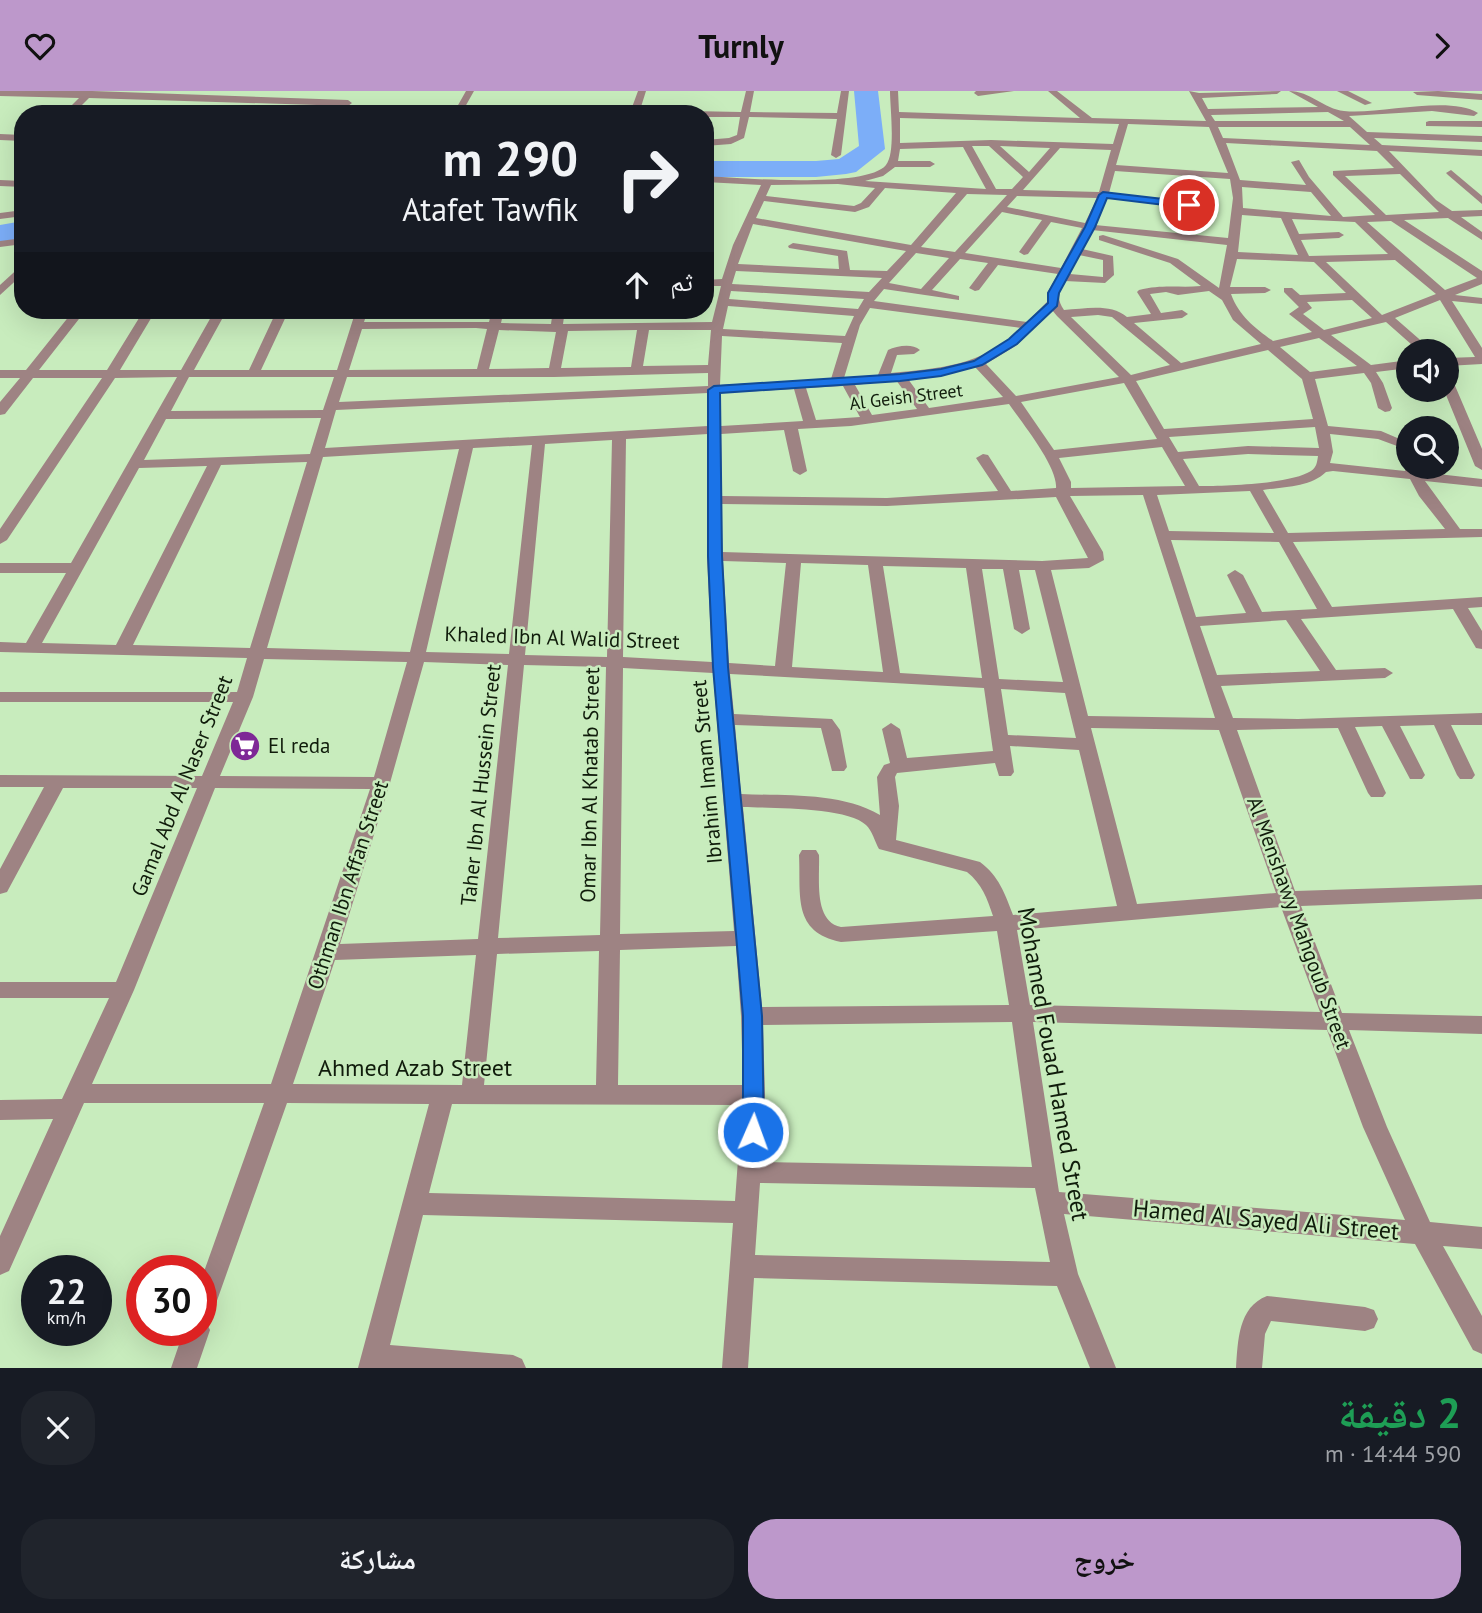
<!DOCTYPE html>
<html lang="ar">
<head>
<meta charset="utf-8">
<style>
  body { margin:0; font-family:"PT Sans","Noto Naskh Arabic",sans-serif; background:#20242c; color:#f1f3f6; direction:rtl; height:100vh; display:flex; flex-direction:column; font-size:26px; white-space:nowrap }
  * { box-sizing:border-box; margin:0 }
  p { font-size:23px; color:#9ea1a6 }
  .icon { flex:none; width:38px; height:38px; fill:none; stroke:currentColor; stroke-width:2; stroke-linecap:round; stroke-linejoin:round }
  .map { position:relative; height:1277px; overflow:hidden; direction:ltr }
  .panel { display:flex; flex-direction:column; background:#171b24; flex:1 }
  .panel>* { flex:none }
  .hud { position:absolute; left:14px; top:14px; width:700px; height:214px; border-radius:28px; box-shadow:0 7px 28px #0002; direction:rtl; background:#171b24; color:#f1f3f6; overflow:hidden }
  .buttons { position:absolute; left:1396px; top:248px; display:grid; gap:14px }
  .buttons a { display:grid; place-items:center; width:63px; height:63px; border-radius:50%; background:#171b24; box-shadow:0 7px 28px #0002; font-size:35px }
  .speed { position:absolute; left:21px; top:1164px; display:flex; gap:14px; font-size:35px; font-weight:700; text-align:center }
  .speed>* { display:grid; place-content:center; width:91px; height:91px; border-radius:50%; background:#171b24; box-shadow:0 7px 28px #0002; line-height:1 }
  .speed small { font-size:18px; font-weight:400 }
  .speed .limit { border:10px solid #d22; background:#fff; color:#111 }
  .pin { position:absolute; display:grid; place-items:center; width:60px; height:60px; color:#fff; margin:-30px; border:4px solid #fff; border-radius:50%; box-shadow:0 2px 7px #0007 }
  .me { position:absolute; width:77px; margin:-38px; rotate:2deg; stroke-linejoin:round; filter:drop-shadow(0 0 5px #0008) }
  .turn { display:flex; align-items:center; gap:24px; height:147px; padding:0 21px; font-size:32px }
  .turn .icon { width:91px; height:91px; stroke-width:2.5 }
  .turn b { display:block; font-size:49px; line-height:60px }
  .then { display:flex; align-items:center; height:66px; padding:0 21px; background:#0003; gap:14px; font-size:26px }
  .round { display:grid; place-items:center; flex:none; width:74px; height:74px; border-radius:28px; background:#20242c }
  .overview { display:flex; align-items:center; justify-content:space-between; height:119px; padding:0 21px }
  h1 { font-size:42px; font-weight:700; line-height:52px; color:#1e9e55 }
  .primary-button { display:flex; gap:14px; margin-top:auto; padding:14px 21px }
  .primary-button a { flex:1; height:80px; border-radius:28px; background:#bd98cb; color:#111; font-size:28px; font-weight:700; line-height:80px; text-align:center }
  .primary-button a+a { background:#20242c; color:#f1f3f6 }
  header { display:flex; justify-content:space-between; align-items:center; height:91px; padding:0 21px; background:#bd98cb; color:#111; font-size:32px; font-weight:700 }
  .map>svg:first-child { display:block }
</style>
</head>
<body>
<header><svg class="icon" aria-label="forward" viewBox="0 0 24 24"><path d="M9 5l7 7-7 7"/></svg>Turnly<svg class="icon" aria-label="heart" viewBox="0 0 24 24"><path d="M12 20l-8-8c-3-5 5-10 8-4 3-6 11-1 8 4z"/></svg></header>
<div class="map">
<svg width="1482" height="1277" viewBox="0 0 1482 1277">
  <rect width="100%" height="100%" fill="#c8ecbd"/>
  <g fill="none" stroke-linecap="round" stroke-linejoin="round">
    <!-- river -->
    <g fill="#7caef8" fill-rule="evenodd">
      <path d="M 854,0 L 878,0 L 885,58 L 856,81 L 846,83 L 816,86 L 705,86 L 705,70 L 816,70 L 839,68 L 859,55 Z"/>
      <path d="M 23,130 L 23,148 L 0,152 L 0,134 Z"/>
    </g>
    <!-- minor -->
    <g fill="#9e8383" fill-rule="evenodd">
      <path d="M 0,0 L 92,0 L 348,9 L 352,12 L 348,15 L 89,7 L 73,23 L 63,23 L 79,7 L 0,5 Z"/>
      <path d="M 466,0 L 474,0 L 465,16 L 631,19 L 638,0 L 646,0 L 640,19 L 741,21 L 746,0 L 754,0 L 750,21 L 837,22 L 841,0 L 849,0 L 841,64 L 836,67 L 831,64 L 837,28 L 749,26 L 744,47 L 731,53 L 705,55 L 705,49 L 729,47 L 737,44 L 740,26 L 705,26 L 705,23 L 453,23 Z"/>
      <path d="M 890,0 L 898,0 L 899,21 L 1080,27 L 1048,0 L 1057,0 L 1092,27 L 1206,30 L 1189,0 L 1199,2 L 1281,0 L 1277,3 L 1202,7 L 1208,18 L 1318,16 L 1289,0 C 1310,0 1324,18 1344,20 C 1379,24 1449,4 1478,22 L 1474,25 L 1432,20 L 1349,25 L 1367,41 L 1482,45 L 1482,51 L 1374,47 L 1382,54 L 1482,59 L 1482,65 L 1389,60 L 1436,109 L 1452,120 L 1482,119 L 1482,125 L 1461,126 L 1482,141 L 1482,149 L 1448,127 L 1404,129 L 1482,180 L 1482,193 L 1455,204 L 1482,207 L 1482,213 L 1452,210 L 1482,257 L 1482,273 L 1447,275 L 1447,267 L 1475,266 L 1440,209 L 1395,227 L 1434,261 L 1420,261 L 1386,231 L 1331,244 L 1371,274 L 1409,269 L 1409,277 L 1376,281 L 1383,292 L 1392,317 L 1390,320 L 1385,321 L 1378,317 L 1371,292 L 1364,282 L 1315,288 L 1328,335 L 1381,340 L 1409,352 L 1409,372 L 1404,371 L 1397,355 L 1378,348 L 1330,343 L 1333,361 L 1330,372 L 1405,380 L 1407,376 L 1417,376 L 1420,381 L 1482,388 L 1482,396 L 1425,390 L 1460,438 L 1482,438 L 1482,446 L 1293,451 L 1332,516 L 1482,506 L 1482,516 L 1468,517 L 1482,540 L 1482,558 L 1476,557 L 1453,518 L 1301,528 L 1336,579 L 1385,577 L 1393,582 L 1385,587 L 1221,595 L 1233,627 L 1298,628 L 1482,622 L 1482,634 L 1451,634 L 1475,684 L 1472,688 L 1460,688 L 1457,684 L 1434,634 L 1400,635 L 1425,684 L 1422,688 L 1410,688 L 1382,635 L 1355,636 L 1386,702 L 1383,706 L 1371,706 L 1368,702 L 1338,637 L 1237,639 L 1295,800 L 1482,794 L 1482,808 L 1301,815 L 1342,922 L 1482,925 L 1482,943 L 1349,939 L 1387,1036 L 1430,1131 L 1482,1136 L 1482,1158 L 1443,1155 L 1482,1225 L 1482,1263 L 1473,1259 L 1415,1153 L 1064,1123 L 1078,1183 L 1116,1277 L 1090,1277 L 1057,1195 L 754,1187 L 748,1277 L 722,1277 L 733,1132 L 423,1124 L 390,1254 L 513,1264 L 522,1268 L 526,1277 L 358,1277 L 429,1013 L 287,1012 L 208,1235 L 210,1239 L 197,1277 L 171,1277 L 184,1239 L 201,1239 L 201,1189 L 264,1012 L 84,1012 L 9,1180 L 0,1184 L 0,1145 L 53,1028 L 0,1029 L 0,1009 L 62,1008 L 109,907 L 0,907 L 0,891 L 116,891 L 197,697 L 63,697 L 7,801 L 0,803 L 0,778 L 44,696 L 0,696 L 0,684 L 202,685 L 233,611 L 0,611 L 0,601 L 237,601 L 247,567 L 0,561 L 0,551 L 26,552 L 66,482 L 0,482 L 0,472 L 71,472 L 177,286 L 115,287 L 7,449 L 0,453 L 0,438 L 102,287 L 33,287 L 5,323 L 0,324 L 0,311 L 20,287 L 0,287 L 0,279 L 26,279 L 74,219 L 86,219 L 39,279 L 107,279 L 144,219 L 156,219 L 120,279 L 181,279 L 215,219 L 227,219 L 194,279 L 249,279 L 277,219 L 289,219 L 261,279 L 337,279 L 356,219 L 368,219 L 364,231 L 489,231 L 492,219 L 504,219 L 501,232 L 551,233 L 553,219 L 565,219 L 563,233 L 712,231 L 721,195 L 705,195 L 705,189 L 722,188 L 733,154 L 761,94 L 705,91 L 705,85 C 737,87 867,98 886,74 C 896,62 890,16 890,0 ZM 1328,21 L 1344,30 L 1215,30 L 1211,24 ZM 900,27 L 1119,33 L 1113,53 L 991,49 L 900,52 ZM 1128,33 L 1209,36 L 1228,82 L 1116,74 ZM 1218,36 L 1350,36 L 1370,54 L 1223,47 ZM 1226,52 L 1377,60 L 1394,77 L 1333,80 L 1333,84 L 1375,124 L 1343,126 L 1309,86 L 1299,69 L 1291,71 L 1306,94 L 1240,89 ZM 972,55 L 989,55 L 1023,86 L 1012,98 L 996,98 ZM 1000,55 L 1050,57 L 1029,81 ZM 963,56 L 986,98 L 865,90 L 883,85 L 895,76 L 930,76 L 935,73 L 930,70 L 898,70 L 900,58 ZM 1060,57 L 1111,59 L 1099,101 L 1023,99 ZM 1115,80 L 1230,88 L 1233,107 L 1228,147 L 1095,134 L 1107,107 L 1189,117 L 1194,114 L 1189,111 L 1109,102 ZM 1400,83 L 1439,121 L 1386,124 L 1345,85 ZM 838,93 L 875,97 L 861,112 L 854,115 L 766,105 L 771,94 ZM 1242,96 L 1311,101 L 1331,125 L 1243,117 ZM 885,97 L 956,102 L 911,154 L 756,127 L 764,110 L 855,121 L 869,116 ZM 967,103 L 1007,104 L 955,161 L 921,156 ZM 1017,105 L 1097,107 L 1085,132 L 1007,116 ZM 1002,121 L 1042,129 L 1019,161 L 1024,164 L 1028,163 L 1051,131 L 1082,137 L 1061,177 L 965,162 ZM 1242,124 L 1281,127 L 1298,164 L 1238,161 ZM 1292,128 L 1355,131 L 1388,163 L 1309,165 L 1301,149 L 1339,147 L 1344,144 L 1339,141 L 1299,143 ZM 1391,130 L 1477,187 L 1445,199 L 1367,131 ZM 753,133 L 906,160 L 887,180 L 850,179 L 847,160 L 793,152 L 788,155 L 789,157 L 838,165 L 839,178 L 738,173 ZM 1092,139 L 1227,154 L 1219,197 L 1178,168 L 1103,144 L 1099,145 L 1099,149 L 1170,172 L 1201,195 C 1179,197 1162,193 1139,199 L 1137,201 L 1151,223 L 1127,226 C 1110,212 1085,218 1064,219 C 1056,208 1059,201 1065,190 L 1105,192 L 1114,184 L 1113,165 L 1082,158 ZM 916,162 L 949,167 L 921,198 L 889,192 ZM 1079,164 L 1103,169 L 1103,186 L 1070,183 ZM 960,168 L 988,172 L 969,197 L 975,200 L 979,199 L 998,174 L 1058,183 L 1047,202 L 1047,211 L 1027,231 L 874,210 L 884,198 L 959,209 L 959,205 L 932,199 ZM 1237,168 L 1314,171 L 1346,202 L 1300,204 L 1292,197 L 1284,197 L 1284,201 L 1299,216 L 1289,223 L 1312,241 L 1273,250 C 1255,237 1239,225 1231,203 L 1265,202 L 1271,199 L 1265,196 L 1230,196 ZM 1395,169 L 1436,203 L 1382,224 L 1326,171 ZM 736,180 L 882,187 L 869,201 L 732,193 ZM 731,200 L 864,208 L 858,218 L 729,208 ZM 1209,200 L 1222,209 L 1233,229 L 1261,253 L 1181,272 L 1134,232 L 1182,227 L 1188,223 L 1182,219 L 1161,222 L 1150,203 L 1166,201 L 1178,204 ZM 1352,209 L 1372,227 L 1324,239 L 1303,223 L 1312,217 L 1307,211 ZM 728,215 L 854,225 L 845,245 L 723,238 ZM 870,217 L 1021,237 C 982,275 943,277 891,282 L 897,264 L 914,263 L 920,259 C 912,252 897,255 888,259 L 878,284 L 844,287 L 860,234 ZM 1052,219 L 1057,225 L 1119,286 L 1016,305 L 986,273 L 1017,254 ZM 1098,224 L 1112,226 L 1170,274 L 1131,284 L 1071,226 ZM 476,237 L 487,238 L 477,278 L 349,279 L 362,238 ZM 499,239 L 556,241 L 549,277 L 489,278 ZM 637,239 L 631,276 L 561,277 L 568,240 ZM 649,239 L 711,239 L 708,274 L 643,275 ZM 722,245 L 842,252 L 831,288 L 720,294 ZM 1319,247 L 1357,275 L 1310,281 L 1280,256 ZM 1268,259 L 1302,288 L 1313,328 L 1164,338 L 1136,290 ZM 975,276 L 1003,306 L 929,317 L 908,288 L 941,285 ZM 708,282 L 708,295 L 339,311 L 347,286 L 554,286 ZM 189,286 L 334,286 L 323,319 L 171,320 ZM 896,289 L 917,318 L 872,324 L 855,294 ZM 1124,292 L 1157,348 L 1054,359 L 1021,311 ZM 843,295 L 860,326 L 816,329 L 806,297 ZM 794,298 L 803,330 L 721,335 L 721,302 ZM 708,302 L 708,335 L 325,357 L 336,319 ZM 1009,313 C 1022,332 1058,376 1056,397 L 1011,400 L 988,364 L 983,363 L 976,367 L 998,400 L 887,407 L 722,405 L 721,343 L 784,339 L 793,380 L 800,384 L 807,380 L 798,338 L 851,335 ZM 321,327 L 310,363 L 144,369 L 166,328 ZM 1315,336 L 1319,357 L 1248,355 L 1178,361 L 1169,346 ZM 708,343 L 707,465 L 712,571 L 623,566 L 626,348 ZM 612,349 L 607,566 L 525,564 L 545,353 ZM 532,354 L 509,563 L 426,561 L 473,357 ZM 1162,356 L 1185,395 L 1071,397 L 1071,391 L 1059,367 ZM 459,358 L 410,561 L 267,557 L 323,366 ZM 1248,363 L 1318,365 C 1317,371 1317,376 1311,380 C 1291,393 1224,395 1199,395 L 1183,368 ZM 307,371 L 250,557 L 133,554 L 221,374 ZM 207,375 L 116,554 L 42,552 L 139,377 ZM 1333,380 L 1410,388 L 1419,405 L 1445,438 L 1288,442 L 1263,399 C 1283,396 1311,396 1326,381 ZM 1250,400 L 1274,442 L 1169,440 L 1157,404 ZM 1143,404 L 1215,627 L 1088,625 L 1051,479 L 1089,477 L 1104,469 L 1103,461 L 1070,405 ZM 1056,406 L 1088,467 L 1042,470 L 722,461 L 722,413 L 887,415 ZM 1171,449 L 1279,451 L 1317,518 L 1262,521 L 1243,484 L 1235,479 L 1227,484 L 1246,522 L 1196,526 ZM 723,470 L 786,472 L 775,575 L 729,572 ZM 801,472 L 868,474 L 883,581 L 792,576 ZM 883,475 L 966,477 L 982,587 L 900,582 ZM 982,478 L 1003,478 L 1014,538 L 1022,543 L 1030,538 L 1019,479 L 1035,479 L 1063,591 L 999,588 ZM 1286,529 L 1320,580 L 1217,584 L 1200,535 ZM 264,568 L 407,571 L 374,686 L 220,685 L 253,606 ZM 424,571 L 508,574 L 478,848 L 340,853 L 390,692 ZM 524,574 L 606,576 L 600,844 L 498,847 ZM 623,577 L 713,582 L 734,840 L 620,843 ZM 730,583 L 984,597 L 993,660 L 907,667 L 900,638 L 891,632 L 882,638 L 890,672 L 884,674 L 877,686 L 880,724 C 840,701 786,705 741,703 L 735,634 L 821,637 L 832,680 L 844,680 L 847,676 L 840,639 L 832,628 L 734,623 ZM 1001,598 L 1065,602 L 1076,647 L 1008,644 ZM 1091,637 L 1219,639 L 1276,802 L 1137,813 ZM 1010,655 L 1079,659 L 1117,815 L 1013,824 C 1005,803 999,785 980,771 L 896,749 L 899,715 L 895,686 L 897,682 L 995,672 L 999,685 L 1011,685 L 1014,681 ZM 215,697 L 370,698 L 271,993 L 92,993 L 134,899 ZM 743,716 C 770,717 848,716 866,734 C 872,739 875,751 879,758 L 967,781 C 982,793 987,807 993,825 L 841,836 C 813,830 820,787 819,764 L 816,759 L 802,759 L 799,764 C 801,805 792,841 841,851 L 997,840 L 1009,914 L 762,916 ZM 1281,816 L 1320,921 L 1030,914 L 1017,839 ZM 736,855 L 741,925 L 743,994 L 618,994 L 620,859 ZM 599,860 L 596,994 L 484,994 L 497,863 ZM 476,864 L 462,994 L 293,993 L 335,869 ZM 1012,931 L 1032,1076 L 761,1071 L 765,1004 L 763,934 ZM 1033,931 L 1327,939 L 1363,1036 L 1405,1129 L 1059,1101 ZM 452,1013 L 742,1014 L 735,1110 L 429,1102 ZM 760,1092 L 1035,1097 L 1050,1171 L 755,1164 Z"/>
      <path d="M 976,0 L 1014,0 L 978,5 L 974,2 Z"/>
      <path d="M 1337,0 L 1348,0 L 1372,12 L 1365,14 Z"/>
      <path d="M 1438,0 L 1482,3 L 1482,9 L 1417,4 L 1413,1 Z"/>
      <path d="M 1429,30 L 1482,30 L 1482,36 L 1426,35 L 1426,31 Z"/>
      <path d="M 0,43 L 23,44 L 23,50 L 0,49 Z"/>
      <path d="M 1451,79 L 1482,105 L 1482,113 L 1448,84 L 1446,82 Z"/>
      <path d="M 0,89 L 23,90 L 23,96 L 0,95 Z"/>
      <path d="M 23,119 L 23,125 L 0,128 L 0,122 Z"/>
      <path d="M 23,147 L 23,153 L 0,156 L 0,150 Z"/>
      <path d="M 23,173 L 23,183 L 0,204 L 0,194 Z"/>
      <path d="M 1447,286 L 1453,290 L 1482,358 L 1482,379 L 1475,375 L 1444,299 L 1447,299 Z"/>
      <path d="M 1267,1205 L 1365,1216 L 1374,1219 L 1378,1228 L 1374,1237 L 1365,1240 L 1271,1230 L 1265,1243 L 1262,1277 L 1236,1277 C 1238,1250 1238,1216 1267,1205 Z"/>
    </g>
  </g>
  <!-- route -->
  <path fill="#1a73e8" stroke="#114b97" stroke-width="2" d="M 1103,101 L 1189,111 L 1194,114 L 1189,117 L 1107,107 L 1095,136 L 1059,202 L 1057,215 L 1017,253 L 982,274 L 941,285 L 900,290 L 720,302 L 722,465 L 728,576 L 762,925 L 764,1041 L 760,1048 L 753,1051 L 746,1048 L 743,1041 L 743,925 L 713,576 L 708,465 L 708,299 L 714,295 L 900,283 L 941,278 L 974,270 L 1009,248 L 1048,212 L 1048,202 L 1085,136 L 1099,104 Z"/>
  <!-- icons -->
  <defs>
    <g id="supermarket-disc" transform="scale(1.575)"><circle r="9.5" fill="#7e2896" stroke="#c8ecbd"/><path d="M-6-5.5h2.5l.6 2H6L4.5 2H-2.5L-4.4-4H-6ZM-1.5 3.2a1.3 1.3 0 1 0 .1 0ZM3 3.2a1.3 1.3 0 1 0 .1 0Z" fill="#fff"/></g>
  </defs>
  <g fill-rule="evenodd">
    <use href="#supermarket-disc" x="245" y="655"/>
  </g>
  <g text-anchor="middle" stroke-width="5" stroke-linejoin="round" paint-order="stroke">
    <!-- far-street labels -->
    <g font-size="18" fill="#101c0b" stroke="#c8ecbd">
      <text transform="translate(906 306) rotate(-7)" y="6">Al Geish Street</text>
    </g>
    <!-- street labels -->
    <g font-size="21" fill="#101c0b" stroke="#c8ecbd">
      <text transform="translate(562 547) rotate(2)" y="7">Khaled Ibn Al Walid Street</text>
      <text transform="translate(707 681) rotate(-95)" y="7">Ibrahim Imam Street</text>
      <text transform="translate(481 694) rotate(-84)" y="7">Taher Ibn Al Hussein Street</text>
      <text transform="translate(590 694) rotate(-89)" y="7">Omar Ibn Al Khatab Street</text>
      <text transform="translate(182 695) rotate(-68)" y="7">Gamal Abd Al Naser Street</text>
      <text transform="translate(348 794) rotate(-72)" y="7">Othman Ibn Affan Street</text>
      <text transform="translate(1299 832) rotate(70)" y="7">Al Menshawy Mahgoub Street</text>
    </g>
    <!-- poi labels -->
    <g font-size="21" fill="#101c0b" stroke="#c8ecbd" text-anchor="start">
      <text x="268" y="662">El reda</text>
    </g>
    <!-- near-street labels -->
    <g font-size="24" fill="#101c0b" stroke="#c8ecbd">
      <text transform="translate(1053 973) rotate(80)" y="8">Mohamed Fouad Hamed Street</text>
      <text x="415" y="985">Ahmed Azab Street</text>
      <text transform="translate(1266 1129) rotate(5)" y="8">Hamed Al Sayed Ali Street</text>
    </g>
  </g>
</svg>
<div class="buttons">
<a><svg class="icon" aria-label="sound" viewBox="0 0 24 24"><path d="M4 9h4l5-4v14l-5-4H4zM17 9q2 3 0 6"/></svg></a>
<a><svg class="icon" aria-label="search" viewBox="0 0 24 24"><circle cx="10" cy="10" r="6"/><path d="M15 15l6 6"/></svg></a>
</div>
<div class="speed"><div>22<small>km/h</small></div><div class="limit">30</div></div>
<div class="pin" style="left:1189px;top:114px;background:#d93025"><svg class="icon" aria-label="arrive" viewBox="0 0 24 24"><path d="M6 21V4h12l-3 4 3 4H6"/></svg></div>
<svg class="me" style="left:753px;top:1041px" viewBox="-20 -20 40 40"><circle r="17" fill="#1a73e8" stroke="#fff" stroke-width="3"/><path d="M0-11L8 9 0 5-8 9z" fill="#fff"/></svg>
<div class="hud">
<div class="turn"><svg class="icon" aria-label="right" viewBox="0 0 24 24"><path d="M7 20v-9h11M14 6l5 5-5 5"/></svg><div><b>290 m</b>Atafet Tawfik</div></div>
<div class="then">ثم<svg class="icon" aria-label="ahead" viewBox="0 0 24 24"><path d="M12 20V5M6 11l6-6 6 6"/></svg></div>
</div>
</div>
<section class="panel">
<div class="overview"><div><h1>2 دقيقة</h1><p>590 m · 14:44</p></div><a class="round"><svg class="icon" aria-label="close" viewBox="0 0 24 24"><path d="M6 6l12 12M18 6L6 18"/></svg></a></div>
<div class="primary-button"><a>خروج</a><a>مشاركة</a></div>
</section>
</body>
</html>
